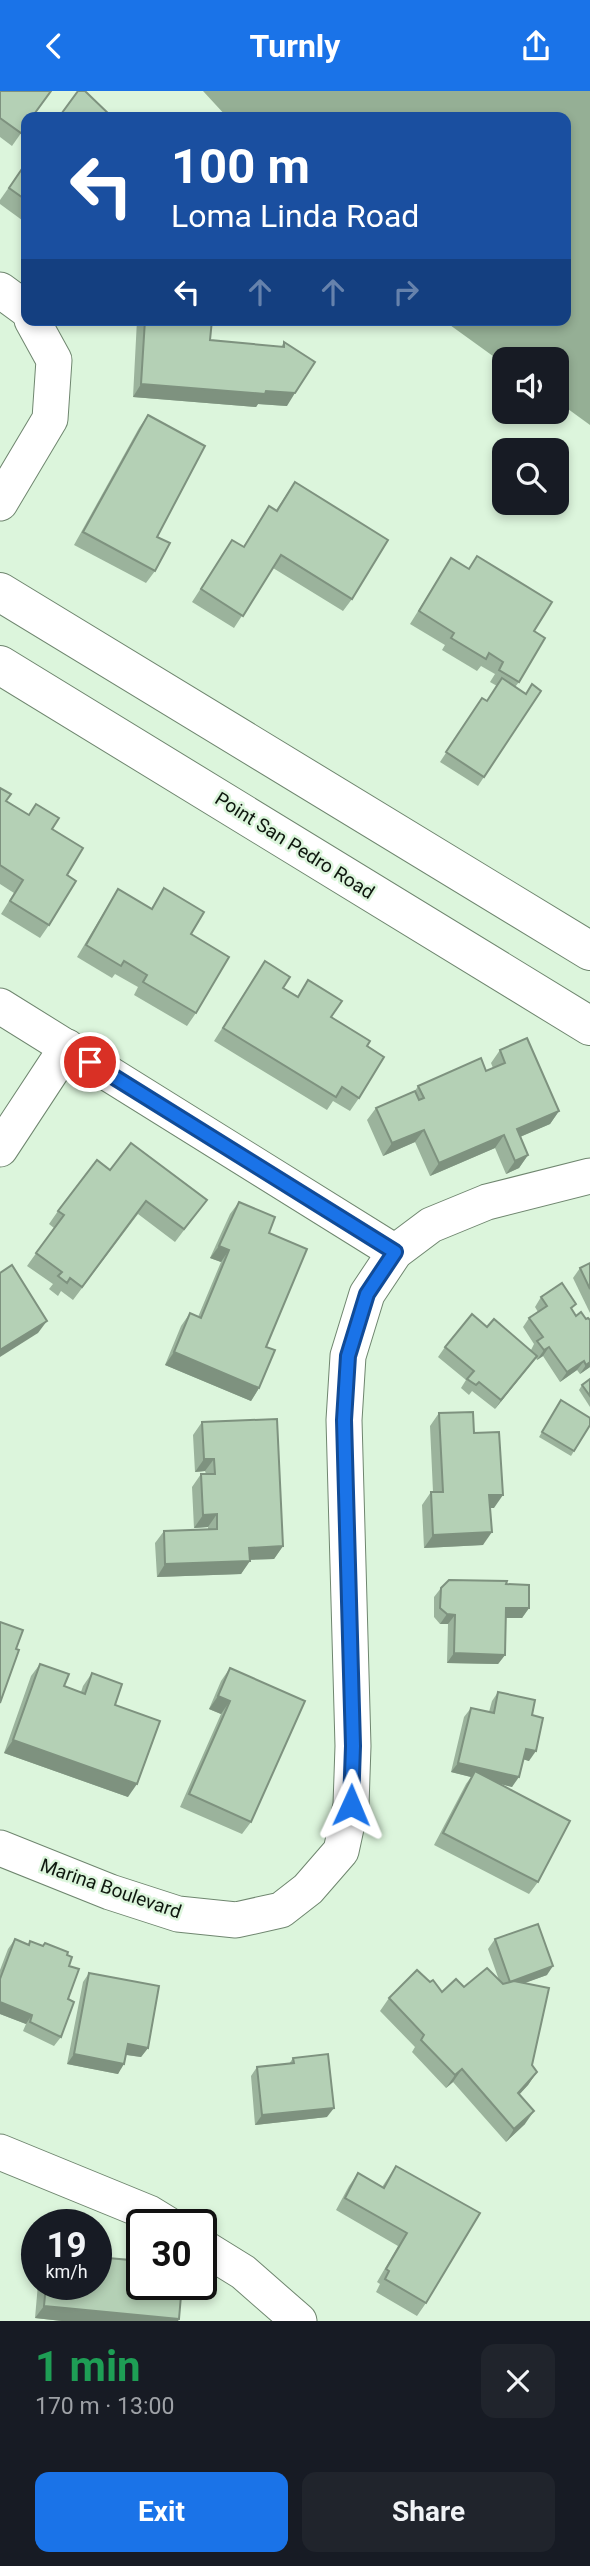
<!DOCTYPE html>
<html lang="en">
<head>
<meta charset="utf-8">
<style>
  body { margin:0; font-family:Roboto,sans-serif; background:#20242c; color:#f1f3f6; height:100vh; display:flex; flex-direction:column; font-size:26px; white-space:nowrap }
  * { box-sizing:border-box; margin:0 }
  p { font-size:23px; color:#9ea1a6 }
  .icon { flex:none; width:38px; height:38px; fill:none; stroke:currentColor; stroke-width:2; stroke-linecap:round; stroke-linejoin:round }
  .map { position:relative; height:2230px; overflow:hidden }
  .side { display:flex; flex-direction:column; background:#171b24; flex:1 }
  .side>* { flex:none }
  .top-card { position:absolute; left:21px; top:21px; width:550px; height:214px; border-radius:14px; box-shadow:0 4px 10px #0003; background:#1a4fa0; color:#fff; overflow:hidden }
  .tools { position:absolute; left:492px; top:256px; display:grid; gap:14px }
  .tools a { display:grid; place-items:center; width:77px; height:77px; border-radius:14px; background:#171b24; box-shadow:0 4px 10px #0003; font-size:35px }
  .speed { position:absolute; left:21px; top:2118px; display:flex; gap:14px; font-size:35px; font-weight:700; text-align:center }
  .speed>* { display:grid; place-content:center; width:91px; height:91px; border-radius:50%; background:#171b24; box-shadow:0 4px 10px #0003; line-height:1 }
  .speed small { font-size:18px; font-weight:400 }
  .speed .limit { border:4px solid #111; border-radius:10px; background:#fff; color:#111 }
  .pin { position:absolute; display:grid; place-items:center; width:60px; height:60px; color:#fff; margin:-30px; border:4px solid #fff; border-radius:50%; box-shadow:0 2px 7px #0007 }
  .me { position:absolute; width:77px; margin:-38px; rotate:1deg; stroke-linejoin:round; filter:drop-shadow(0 0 5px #0008) }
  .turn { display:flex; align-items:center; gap:24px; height:147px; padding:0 35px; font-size:32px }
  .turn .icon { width:91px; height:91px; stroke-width:2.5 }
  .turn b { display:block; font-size:49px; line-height:60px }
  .lanes { display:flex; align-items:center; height:66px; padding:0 35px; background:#0003; justify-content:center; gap:35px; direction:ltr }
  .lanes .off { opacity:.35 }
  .round { display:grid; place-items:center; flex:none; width:74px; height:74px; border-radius:14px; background:#20242c }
  .overview { display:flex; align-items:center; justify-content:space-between; height:119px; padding:0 35px }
  h1 { font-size:42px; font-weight:700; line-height:52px; color:#1e9e55 }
  .primary-button { display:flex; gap:14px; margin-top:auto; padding:14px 35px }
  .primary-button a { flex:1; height:80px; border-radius:14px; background:#1a73e8; color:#fff; font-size:28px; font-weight:700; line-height:80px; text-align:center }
  .primary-button a+a { background:#20242c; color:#f1f3f6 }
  header { display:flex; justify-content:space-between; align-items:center; height:91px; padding:0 35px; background:#1a73e8; color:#fff; font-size:32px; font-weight:700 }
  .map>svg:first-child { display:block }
</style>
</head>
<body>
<header><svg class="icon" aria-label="back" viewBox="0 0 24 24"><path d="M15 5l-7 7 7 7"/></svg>Turnly<svg class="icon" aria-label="share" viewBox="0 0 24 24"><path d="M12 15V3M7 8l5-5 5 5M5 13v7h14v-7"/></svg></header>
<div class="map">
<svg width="590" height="2230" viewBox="0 0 590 2230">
  <rect width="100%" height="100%" fill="#dcf5dc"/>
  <!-- water -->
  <path fill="#95af95" d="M 203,0 L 590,0 L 590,334 L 557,310 L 556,268 L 504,268 L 504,273 L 443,229 L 565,229 L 565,26 L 227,26 Z"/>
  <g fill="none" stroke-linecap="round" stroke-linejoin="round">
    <!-- minor casing -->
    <g stroke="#6f866f" stroke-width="37">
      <g id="minor">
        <path d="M 0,199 L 26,218"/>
        <path d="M 0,412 L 50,328 L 54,269 L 32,229"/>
        <path d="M 0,915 L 395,1161"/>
        <path d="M 0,1058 L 67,956"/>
        <path d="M 0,1757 L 110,1801 L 178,1823 L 236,1829 L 281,1819 L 308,1798 L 341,1760 L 351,1714 L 353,1655 L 344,1329 L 348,1265 L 367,1203 L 395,1161 L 431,1134 L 487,1111 L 590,1085"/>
        <path d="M 0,2061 L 149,2122 L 167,2133"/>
        <path d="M 201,2155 L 243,2181 L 299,2230"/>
      </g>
    </g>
    <!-- secondary casing -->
    <g stroke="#6f866f" stroke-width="40">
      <g id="secondary">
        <path d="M 0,501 L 590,860"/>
        <path d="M 0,574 L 590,935"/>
      </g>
    </g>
    <!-- minor -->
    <use href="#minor" stroke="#fff" stroke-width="35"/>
    <!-- secondary -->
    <use href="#secondary" stroke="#fff" stroke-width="38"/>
  </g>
  <!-- wall -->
  <g fill="#9bb39c">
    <path d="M 0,0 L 26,35 L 12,55 L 0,46 Z"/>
    <path d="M 26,72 L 26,132 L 0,113 L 0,109 Z"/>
    <path d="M 137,229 L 212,229 L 210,249 L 281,256 L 284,251 L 287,315 L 258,313 L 256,316 L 133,306 Z"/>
    <path d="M 148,324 L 157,446 L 155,480 L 146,492 L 74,454 L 139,337 Z"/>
    <path d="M 295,391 L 352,508 L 343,520 L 273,477 L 234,537 L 192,511 L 232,449 L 243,456 L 269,415 L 276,419 Z"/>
    <path d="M 477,465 L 534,540 L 519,591 L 515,596 L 525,603 L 541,600 L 478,695 L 440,671 L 482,607 L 487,610 L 497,595 L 490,591 L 495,583 L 481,575 L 477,580 L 442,559 L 445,554 L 410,533 L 451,467 L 468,478 Z"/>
    <path d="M 0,697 L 6,710 L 29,724 L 36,713 L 52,738 L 67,784 L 49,834 L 40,847 L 1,823 L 14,802 L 0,793 Z"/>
    <path d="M 164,797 L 191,843 L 196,922 L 187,935 L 134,904 L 138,896 L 115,883 L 112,887 L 77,866 L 110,811 L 118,798 L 151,818 Z"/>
    <path d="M 265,870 L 283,897 L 298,905 L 308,889 L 331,926 L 367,955 L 359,1007 L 350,1020 L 333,1010 L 327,1019 L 214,950 Z"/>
    <path d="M 500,959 L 559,1020 L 550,1033 L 520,1046 L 528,1064 L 519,1077 L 506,1083 L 495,1057 L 430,1085 L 415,1051 L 383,1065 L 367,1029 L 376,1017 L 415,1000 L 418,995 L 486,980 L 493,977 L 491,972 Z"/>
    <path d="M 110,1079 L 207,1109 L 175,1151 L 138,1123 L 73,1209 L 61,1200 L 58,1205 L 49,1198 L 53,1193 L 27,1175 L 54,1137 L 49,1133 L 58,1120 Z"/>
    <path d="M 239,1111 L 269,1142 L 266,1256 L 259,1297 L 251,1310 L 165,1274 L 181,1235 L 190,1222 L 198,1226 L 221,1171 L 210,1167 L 230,1123 Z"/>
    <path d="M 590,1172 L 590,1222 L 573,1187 L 580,1177 Z"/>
    <path d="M 541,1206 L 572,1219 L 576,1225 L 590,1229 L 590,1276 L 580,1283 L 577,1279 L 560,1291 L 543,1265 L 537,1269 L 536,1267 L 495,1318 L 472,1300 L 469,1304 L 461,1297 L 466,1289 L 438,1266 L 445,1256 L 487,1236 L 531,1259 L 534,1253 L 523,1236 L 529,1227 L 538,1221 L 535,1216 Z"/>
    <path d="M 590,1288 L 590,1316 L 579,1299 L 582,1294 Z"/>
    <path d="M 561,1309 L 590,1334 L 571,1365 L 539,1346 Z"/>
    <path d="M 439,1322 L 474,1342 L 494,1417 L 490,1417 L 483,1454 L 424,1457 L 422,1414 L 431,1401 L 433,1401 L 430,1335 Z"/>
    <path d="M 202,1331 L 283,1455 L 274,1468 L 250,1469 L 241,1483 L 157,1486 L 155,1452 L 164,1440 L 208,1438 L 208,1436 L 194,1437 L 192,1396 L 201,1383 L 206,1383 L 205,1380 L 195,1381 L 193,1344 Z"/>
    <path d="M 506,1493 L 529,1517 L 522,1527 L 505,1527 L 505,1564 L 498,1573 L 447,1572 L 448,1533 L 440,1533 L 434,1526 L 434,1506 L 441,1497 Z"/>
    <path d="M 40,1573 L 64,1595 L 81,1601 L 83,1595 L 92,1582 L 115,1614 L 128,1706 L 4,1662 L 31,1585 Z"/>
    <path d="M 230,1577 L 251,1731 L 242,1743 L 180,1716 L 221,1623 L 209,1618 L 221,1590 Z"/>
    <path d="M 498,1601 L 532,1624 L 529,1670 L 523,1668 L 512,1696 L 499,1692 L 538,1791 L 529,1803 L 434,1754 L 466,1693 L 471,1686 L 451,1681 L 464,1626 L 471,1617 L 489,1621 L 492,1610 Z"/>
    <path d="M 15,1848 L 28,1854 L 30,1850 L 67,1864 L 69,1875 L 68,1908 L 61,1946 L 54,1955 L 23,1940 L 26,1933 L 0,1923 L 0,1879 L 8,1858 Z"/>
    <path d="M 495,1848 L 547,1884 L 524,1892 L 532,1974 L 537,1981 L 528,1994 L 519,2003 L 525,2033 L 506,2051 L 453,1991 L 446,1997 L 412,1961 L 415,1956 L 380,1920 L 389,1907 L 430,1891 L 442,1901 L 499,1889 L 488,1858 Z"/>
    <path d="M 89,1882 L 148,1957 L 141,1966 L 126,1964 L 118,1983 L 67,1973 L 83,1891 Z"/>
    <path d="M 293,1967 L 327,2026 L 255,2034 L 251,1985 L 257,1976 L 289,1973 Z"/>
    <path d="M 396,2075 L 426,2212 L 417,2225 L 376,2201 L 380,2193 L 377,2191 L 398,2155 L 336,2119 L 349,2095 L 358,2082 L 382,2096 Z"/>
    <path d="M 38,2193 L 142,2193 L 179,2228 L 178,2230 L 62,2230 L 35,2227 Z"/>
  </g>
  <!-- shaded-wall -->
  <g fill="#7e927f">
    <path d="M 141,293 L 295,302 L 287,315 L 258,313 L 256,316 L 133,306 Z"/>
    <path d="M 559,1020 L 550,1033 L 508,1051 L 517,1038 Z"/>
    <path d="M 424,1039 L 415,1051 L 383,1065 L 392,1052 Z"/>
    <path d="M 504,1044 L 495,1057 L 430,1085 L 439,1072 Z"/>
    <path d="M 528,1064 L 519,1077 L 506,1083 L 515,1070 Z"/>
    <path d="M 219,1155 L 229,1159 L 221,1171 L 210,1167 Z"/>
    <path d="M 47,1230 L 38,1242 L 0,1266 L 0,1259 Z"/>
    <path d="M 549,1256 L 543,1265 L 537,1269 L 544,1259 Z"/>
    <path d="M 174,1261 L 259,1297 L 251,1310 L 165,1274 Z"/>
    <path d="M 537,1265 L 530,1274 L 495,1318 L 501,1309 Z"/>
    <path d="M 584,1270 L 577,1279 L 560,1291 L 567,1281 Z"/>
    <path d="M 590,1271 L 590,1276 L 580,1283 L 586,1274 Z"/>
    <path d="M 204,1368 L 214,1368 L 205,1380 L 195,1381 Z"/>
    <path d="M 489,1404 L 503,1404 L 494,1417 L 481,1417 Z"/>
    <path d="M 217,1423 L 208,1436 L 194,1437 L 203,1424 Z"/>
    <path d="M 492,1441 L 483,1454 L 424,1457 L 433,1444 Z"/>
    <path d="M 283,1455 L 274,1468 L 240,1469 L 249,1457 Z"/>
    <path d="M 250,1470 L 241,1483 L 157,1486 L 165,1473 Z"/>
    <path d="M 506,1517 L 529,1517 L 522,1527 L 499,1527 Z"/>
    <path d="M 447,1523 L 455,1524 L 448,1533 L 440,1533 Z"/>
    <path d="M 454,1562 L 505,1564 L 498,1573 L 447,1572 Z"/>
    <path d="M 218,1605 L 230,1610 L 221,1623 L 209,1618 Z"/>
    <path d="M 13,1649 L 137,1693 L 128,1706 L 4,1662 Z"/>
    <path d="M 526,1658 L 536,1660 L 529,1670 L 519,1667 Z"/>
    <path d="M 458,1672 L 519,1686 L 512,1696 L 472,1686 L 475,1680 L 471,1686 L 451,1681 Z"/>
    <path d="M 553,1875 L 547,1884 L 503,1900 L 510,1891 Z"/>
    <path d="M 0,1911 L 32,1924 L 26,1933 L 0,1923 Z"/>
    <path d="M 128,1953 L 148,1957 L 141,1966 L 121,1963 Z"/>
    <path d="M 74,1963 L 124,1973 L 118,1983 L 67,1973 Z"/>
    <path d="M 462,1978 L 453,1991 L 446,1997 L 455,1984 Z"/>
    <path d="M 537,1981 L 528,1994 L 509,2015 L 518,2002 Z"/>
    <path d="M 334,2017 L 327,2026 L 255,2034 L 262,2024 Z"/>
    <path d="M 534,2020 L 525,2033 L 506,2051 L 514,2038 Z"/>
    <path d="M 44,2215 L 179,2228 L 178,2230 L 62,2230 L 35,2227 Z"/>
  </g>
  <!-- building -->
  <g fill="#b4d0b5" stroke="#7e927f" stroke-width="2">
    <path d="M 0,0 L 51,0 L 32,26 L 26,26 L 26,35 L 21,42 L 0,27 Z"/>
    <path d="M 78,0 L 85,0 L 112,26 L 59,26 Z"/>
    <path d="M 26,72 L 26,109 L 9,97 Z"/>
    <path d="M 145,229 L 212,229 L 210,249 L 284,256 L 284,251 L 315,271 L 295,302 L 266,300 L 265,303 L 141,293 Z"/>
    <path d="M 148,324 L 205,355 L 157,446 L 170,452 L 155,480 L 83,441 Z"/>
    <path d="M 295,391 L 388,449 L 352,508 L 281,464 L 243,525 L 201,498 L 232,449 L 244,456 L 269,415 L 277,420 Z"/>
    <path d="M 477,465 L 552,511 L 534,540 L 545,547 L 519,591 L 499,579 L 503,571 L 489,562 L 486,568 L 451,547 L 454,542 L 419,520 L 451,467 L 469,478 Z"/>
    <path d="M 502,587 L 526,603 L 532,593 L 541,600 L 484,686 L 446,661 L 482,607 L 487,610 Z"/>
    <path d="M 0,697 L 11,703 L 6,710 L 29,724 L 36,713 L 59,727 L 52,738 L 83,757 L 67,784 L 76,790 L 49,834 L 10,810 L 23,789 L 0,774 Z"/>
    <path d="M 164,797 L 204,821 L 191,843 L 229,866 L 196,922 L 143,891 L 147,884 L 124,870 L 121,875 L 86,854 L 118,798 L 152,818 Z"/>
    <path d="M 265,870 L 290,886 L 283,897 L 298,906 L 308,889 L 342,910 L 331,926 L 370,950 L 367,955 L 384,966 L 359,1007 L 342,996 L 336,1006 L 223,937 Z"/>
    <path d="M 527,947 L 559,1020 L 517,1038 L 528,1064 L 515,1070 L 504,1044 L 439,1072 L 424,1039 L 392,1052 L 376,1017 L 415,1000 L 419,1009 L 424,1007 L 418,995 L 481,967 L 486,980 L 505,972 L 500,959 Z"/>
    <path d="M 131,1052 L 207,1109 L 184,1138 L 146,1110 L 82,1196 L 70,1187 L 67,1192 L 58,1185 L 62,1181 L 36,1162 L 64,1124 L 58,1120 L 97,1069 L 110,1079 Z"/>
    <path d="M 239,1111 L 275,1126 L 269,1142 L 307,1158 L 266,1256 L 275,1259 L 259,1297 L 174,1261 L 190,1222 L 201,1227 L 229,1159 L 219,1155 Z"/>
    <path d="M 590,1172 L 590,1198 L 580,1177 Z"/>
    <path d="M 12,1174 L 47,1230 L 0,1259 L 0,1182 Z"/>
    <path d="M 562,1192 L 576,1213 L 571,1217 L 576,1225 L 581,1221 L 586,1228 L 588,1227 L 590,1229 L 590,1271 L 586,1274 L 584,1270 L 567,1281 L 549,1256 L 544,1259 L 537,1250 L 543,1246 L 529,1227 L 547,1215 L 541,1206 Z"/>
    <path d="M 472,1223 L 487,1236 L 494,1228 L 537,1265 L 501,1309 L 479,1291 L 476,1294 L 467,1288 L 474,1280 L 445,1256 Z"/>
    <path d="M 590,1288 L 590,1305 L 582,1294 Z"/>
    <path d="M 561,1309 L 590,1327 L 590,1334 L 574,1360 L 542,1341 Z"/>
    <path d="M 473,1321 L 474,1342 L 499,1341 L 503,1404 L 489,1404 L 492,1441 L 433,1444 L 431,1401 L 443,1401 L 439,1322 Z"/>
    <path d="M 277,1328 L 283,1455 L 249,1457 L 250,1470 L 165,1473 L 164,1440 L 217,1438 L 217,1423 L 203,1424 L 201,1383 L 215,1383 L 214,1368 L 204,1368 L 202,1331 Z"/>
    <path d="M 449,1489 L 507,1490 L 506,1493 L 529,1494 L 529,1517 L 506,1517 L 505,1564 L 454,1562 L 455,1524 L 447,1523 L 440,1517 L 441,1497 Z"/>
    <path d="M 0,1531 L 23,1539 L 16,1558 L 19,1559 L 0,1612 Z"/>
    <path d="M 40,1573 L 69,1583 L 64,1595 L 85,1603 L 92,1582 L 122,1593 L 115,1614 L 160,1630 L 137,1693 L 13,1649 Z"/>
    <path d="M 230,1577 L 305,1610 L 251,1731 L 189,1703 L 230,1610 L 218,1605 Z"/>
    <path d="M 498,1601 L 535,1609 L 532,1624 L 543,1627 L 536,1660 L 526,1658 L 519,1686 L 458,1672 L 471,1617 L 494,1622 Z"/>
    <path d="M 475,1680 L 570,1730 L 538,1791 L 443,1742 Z"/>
    <path d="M 538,1833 L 553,1875 L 510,1891 L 495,1848 Z"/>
    <path d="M 15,1848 L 29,1854 L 30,1850 L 43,1855 L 45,1852 L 68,1861 L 67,1864 L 72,1866 L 69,1875 L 79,1878 L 68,1908 L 74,1911 L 61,1946 L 30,1931 L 32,1924 L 0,1911 L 0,1888 Z"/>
    <path d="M 487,1877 L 503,1893 L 514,1890 L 549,1897 L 532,1974 L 537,1981 L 518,2002 L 534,2020 L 514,2038 L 462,1978 L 455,1984 L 421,1949 L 424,1944 L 389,1907 L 417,1879 L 430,1891 L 433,1889 L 442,1901 L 456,1888 L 464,1896 Z"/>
    <path d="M 89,1882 L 159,1895 L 148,1957 L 128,1953 L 124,1973 L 74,1963 Z"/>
    <path d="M 328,1963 L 334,2017 L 262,2024 L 257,1976 L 294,1972 L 293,1967 Z"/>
    <path d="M 396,2075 L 480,2122 L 426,2212 L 385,2188 L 389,2180 L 386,2178 L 407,2142 L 345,2107 L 358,2082 L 384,2097 Z"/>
    <path d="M 96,2166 L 142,2170 L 142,2193 L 182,2193 L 179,2228 L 44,2215 L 46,2193 L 96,2193 Z"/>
  </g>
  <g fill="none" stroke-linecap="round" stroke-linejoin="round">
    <!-- route casing -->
    <g stroke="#114b97" stroke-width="18">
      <path id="route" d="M 90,971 L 395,1161 L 367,1203 L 348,1265 L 344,1329 L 353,1655 L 351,1714"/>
    </g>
    <!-- route -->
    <use href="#route" stroke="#1a73e8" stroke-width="12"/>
  </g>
  <g text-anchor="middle" stroke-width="5" stroke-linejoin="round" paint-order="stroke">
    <!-- street labels -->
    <g font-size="19" fill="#0f180f" stroke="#dcf5dc">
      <text transform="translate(295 754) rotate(32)" y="7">Point San Pedro Road</text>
      <text transform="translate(111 1797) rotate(19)" y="7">Marina Boulevard</text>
    </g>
  </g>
</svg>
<div class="tools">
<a><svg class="icon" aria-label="sound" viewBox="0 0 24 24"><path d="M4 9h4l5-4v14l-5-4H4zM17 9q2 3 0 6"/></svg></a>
<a><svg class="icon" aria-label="search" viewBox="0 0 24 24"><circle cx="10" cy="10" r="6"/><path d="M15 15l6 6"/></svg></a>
</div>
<div class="speed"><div>19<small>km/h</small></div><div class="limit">30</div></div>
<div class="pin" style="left:90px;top:971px;background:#d93025"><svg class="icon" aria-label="arrive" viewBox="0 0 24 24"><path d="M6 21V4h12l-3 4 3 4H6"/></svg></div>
<svg class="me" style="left:351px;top:1714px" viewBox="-20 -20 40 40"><path d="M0-17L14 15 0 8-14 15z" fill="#1a73e8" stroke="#fff" stroke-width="4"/></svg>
<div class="top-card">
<div class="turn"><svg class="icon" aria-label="left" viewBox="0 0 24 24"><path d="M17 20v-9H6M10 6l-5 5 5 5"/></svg><div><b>100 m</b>Loma Linda Road</div></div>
<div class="lanes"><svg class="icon" aria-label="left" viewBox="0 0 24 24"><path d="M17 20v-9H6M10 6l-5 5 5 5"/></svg><svg class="icon off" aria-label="ahead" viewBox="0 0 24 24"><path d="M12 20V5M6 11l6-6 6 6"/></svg><svg class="icon off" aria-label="ahead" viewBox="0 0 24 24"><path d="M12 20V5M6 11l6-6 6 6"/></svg><svg class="icon off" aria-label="right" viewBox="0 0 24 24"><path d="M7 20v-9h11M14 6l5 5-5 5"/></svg></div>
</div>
</div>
<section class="side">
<div class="overview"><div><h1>1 min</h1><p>170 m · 13:00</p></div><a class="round"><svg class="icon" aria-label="close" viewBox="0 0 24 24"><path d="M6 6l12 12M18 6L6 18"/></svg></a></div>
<div class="primary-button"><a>Exit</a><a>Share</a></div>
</section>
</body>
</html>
